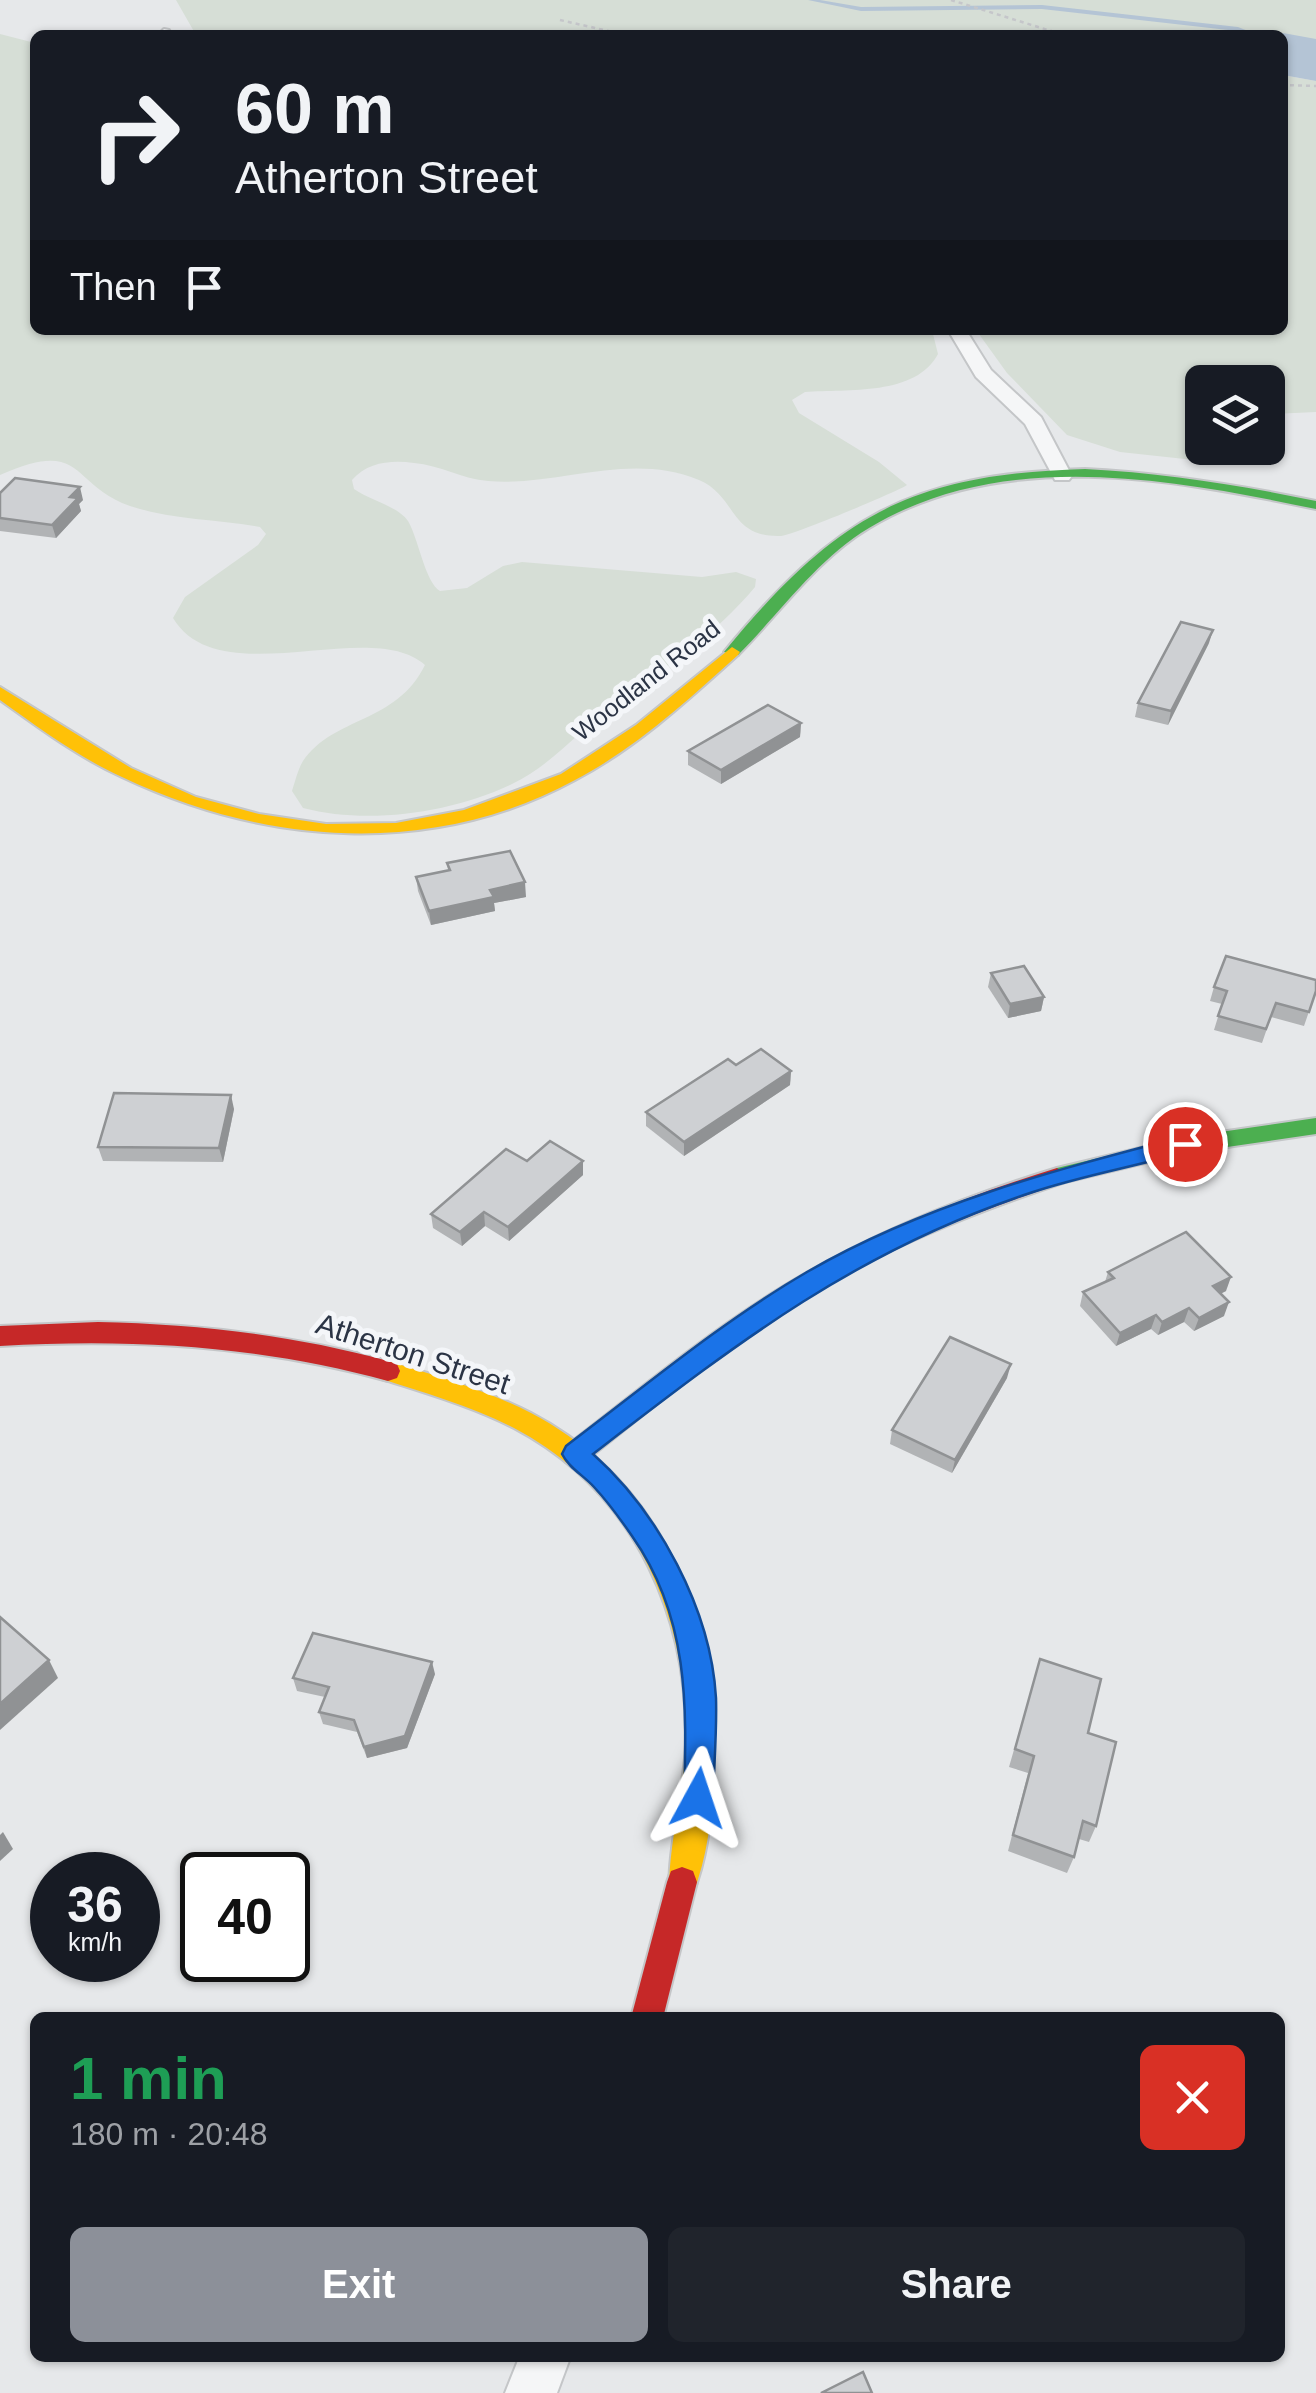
<!DOCTYPE html>
<html lang="en">
<head>
<meta charset="utf-8">
<style>
  body { margin:0; font-family:Helvetica,sans-serif; background:#20242c; color:#f1f3f6; height:100vh; display:flex; flex-direction:column; font-size:38px; white-space:nowrap }
  * { box-sizing:border-box; margin:0 }
  p { font-size:32px; color:#9ea1a6 }
  .icon { flex:none; width:55px; height:55px; fill:none; stroke:currentColor; stroke-width:2; stroke-linecap:round; stroke-linejoin:round }
  .map { position:relative; flex:1; overflow:hidden }
  .drawer { position:absolute; left:30px; top:2012px; width:1255px; height:350px; display:flex; flex-direction:column; background:#171b24; border-radius:15px; box-shadow:0 2px 8px #0004 }
  .drawer>* { flex:none }
  .guide { position:absolute; left:30px; top:30px; width:1258px; height:305px; border-radius:15px; box-shadow:0 2px 8px #0004; background:#171b24; color:#f1f3f6; overflow:hidden }
  .buttons { position:absolute; left:1185px; top:365px; display:grid; gap:20px }
  .buttons a { display:grid; place-items:center; width:100px; height:100px; border-radius:15px; background:#171b24; box-shadow:0 2px 8px #0004; font-size:50px }
  .speed { position:absolute; left:30px; top:1852px; display:flex; gap:20px; font-size:50px; font-weight:700; text-align:center }
  .speed>* { display:grid; place-content:center; width:130px; height:130px; border-radius:50%; background:#171b24; box-shadow:0 2px 8px #0004; line-height:1 }
  .speed small { font-size:25px; font-weight:400 }
  .speed .limit { border:5px solid #111; border-radius:15px; background:#fff; color:#111 }
  .pin { position:absolute; display:grid; place-items:center; width:85px; height:85px; color:#fff; margin:-42px; border:5px solid #fff; border-radius:50%; box-shadow:0 2px 10px #0007 }
  .me { position:absolute; width:110px; margin:-55px; rotate:5deg; stroke-linejoin:round; filter:drop-shadow(0 0 8px #0008) }
  .turn { display:flex; align-items:center; gap:35px; height:210px; padding:0 40px; font-size:45px }
  .turn .icon { width:130px; height:130px; stroke-width:2.5 }
  .turn b { display:block; font-size:70px; line-height:85px }
  .then { display:flex; align-items:center; height:95px; padding:0 40px; background:#0003; gap:20px; font-size:38px }
  .round { display:grid; place-items:center; flex:none; width:105px; height:105px; border-radius:15px; background:#20242c }
  .overview { display:flex; align-items:center; justify-content:space-between; height:170px; padding:0 40px }
  h1 { font-size:60px; font-weight:700; line-height:75px; color:#1e9e55 }
  .action { display:flex; gap:20px; margin-top:auto; padding:20px 40px }
  .action a { flex:1; height:115px; border-radius:15px; background:#8c9099; color:#fff; font-size:40px; font-weight:700; line-height:115px; text-align:center }
  .action a+a { background:#20242c; color:#f1f3f6 }
  .map>svg:first-child { display:block }
</style>
</head>
<body>
<div class="map">
<svg width="1316" height="2393" viewBox="0 0 1316 2393">
  <rect width="100%" height="100%" fill="#e6e8ea"/>
  <!-- green -->
  <g fill="#d6ded6">
    <path d="M 176,0 L 1316,0 L 1316,78 L 1282,35 L 196,35 Z"/>
    <path d="M 0,34 L 35,43 L 35,330 L 932,330 L 938,354 C 916,396 848,389 805,392 L 792,400 L 799,413 L 879,462 L 907,485 C 899,491 791,536 781,536 C 729,538 737,496 699,480 C 628,451 559,487 488,481 C 462,479 440,465 414,463 C 391,460 368,462 352,480 L 354,489 C 369,500 398,506 408,521 C 419,540 425,582 440,591 L 467,588 L 503,566 L 522,562 L 702,577 L 736,572 L 756,579 L 755,587 C 716,634 664,669 615,704 C 580,729 551,766 512,784 C 451,813 368,825 303,808 L 292,791 C 295,782 298,769 303,761 C 334,716 396,724 425,665 C 371,616 219,695 173,618 L 185,597 L 258,545 L 266,534 L 260,527 C 218,519 171,520 130,506 C 69,484 85,437 0,475 Z"/>
    <path d="M 1283,75 L 1316,81 L 1316,412 L 1273,414 L 1268,418 L 1268,382 L 1202,382 L 1202,448 L 1251,448 L 1247,461 L 1231,464 L 1120,452 L 1067,435 L 1007,373 L 976,330 L 1282,330 Z"/>
  </g>
  <!-- water -->
  <path fill="#b4c4d5" d="M 1283,33 L 1316,39 L 1316,81 L 1283,75 L 1282,35 L 1254,35 Z"/>
  <g fill="none" stroke-linecap="round" stroke-linejoin="round">
    <!-- stream -->
    <path fill="#b4c4d5" fill-rule="evenodd" d="M 808,0 L 820,0 L 861,7 L 1042,5 L 1238,27 L 1258,35 L 1250,35 L 1237,31 L 1042,9 L 861,11 Z"/>
    <!-- street casing -->
    <g stroke="#c4c6c8" stroke-width="4">
      <g id="street">
        <path d="M 164,29 L 169,30 L 172,35 L 158,35 Z"/>
        <path d="M 948,330 L 966,330 L 991,370 L 1041,417 L 1072,476 L 1069,480 L 1055,480 L 1025,424 L 976,377 Z"/>
        <path d="M 519,2358 L 570,2358 L 557,2393 L 505,2393 Z"/>
      </g>
    </g>
    <!-- fast casing -->
    <g stroke="#c4c6c8" stroke-width="4">
      <g id="fast">
        <path d="M 1085,469 C 1163,473 1239,485 1316,501 L 1316,509 C 1172,479 1003,447 869,528 C 817,559 780,613 738,655 L 724,652 C 835,517 909,474 1085,469 Z"/>
        <path d="M 1316,1118 L 1316,1134 L 1186,1153 L 1057,1184 L 1046,1176 L 1057,1168 L 1186,1137 Z"/>
      </g>
    </g>
    <!-- slow casing -->
    <g stroke="#c4c6c8" stroke-width="4">
      <g id="slow">
        <path d="M 732,647 L 740,652 L 738,655 C 687,701 636,748 575,780 C 432,858 265,845 122,777 C 78,757 39,728 0,700 L 0,687 L 131,768 L 196,797 L 259,814 L 326,824 L 396,823 L 464,810 L 561,774 L 636,725 Z"/>
        <path d="M 388,1361 C 437,1376 486,1390 531,1413 C 650,1475 709,1597 713,1727 C 715,1779 713,1844 693,1893 L 682,1897 L 671,1893 C 664,1876 683,1785 685,1758 C 693,1623 637,1493 514,1428 C 471,1406 425,1393 379,1378 L 376,1371 L 379,1364 Z"/>
      </g>
    </g>
    <!-- jam casing -->
    <g stroke="#c4c6c8" stroke-width="4">
      <g id="jam">
        <path d="M 1057,1168 L 1068,1176 L 1065,1182 C 970,1214 877,1251 792,1304 C 719,1351 652,1408 584,1462 L 575,1465 L 566,1462 L 562,1454 L 566,1446 C 635,1393 702,1337 776,1291 C 863,1237 959,1198 1057,1168 Z"/>
        <path d="M 98,1322 C 197,1324 292,1335 388,1361 L 397,1364 L 400,1371 L 397,1378 L 388,1381 C 260,1346 133,1338 0,1346 L 0,1326 Z"/>
        <path d="M 682,1867 L 693,1871 L 697,1882 L 663,2018 L 631,2018 L 667,1882 L 671,1871 Z"/>
      </g>
    </g>
    <!-- path -->
    <g stroke="#c5c6ca" stroke-width="2.5" stroke-dasharray="4 4" stroke-linecap="butt">
      <path d="M 951,0 L 1064,35"/>
      <path d="M 560,20 L 626,35"/>
      <path d="M 1061,35 L 1099,31 L 1140,35"/>
      <path d="M 1282,85 L 1316,86"/>
    </g>
    <!-- street -->
    <use href="#street" fill="#f5f6f7" fill-rule="evenodd"/>
    <!-- fast -->
    <use href="#fast" fill="#4caf50" fill-rule="evenodd"/>
    <!-- slow -->
    <use href="#slow" fill="#ffc107" fill-rule="evenodd"/>
    <!-- jam -->
    <use href="#jam" fill="#c62828" fill-rule="evenodd"/>
  </g>
  <!-- wall -->
  <g fill="#b1b3b5">
    <path d="M 0,493 L 83,500 L 79,504 L 81,511 L 56,538 L 0,531 Z"/>
    <path d="M 1209,643 L 1168,725 L 1135,717 L 1138,703 Z"/>
    <path d="M 801,723 L 800,737 L 721,784 L 688,765 L 688,751 Z"/>
    <path d="M 447,863 L 526,897 L 494,903 L 495,911 L 431,925 L 418,891 L 416,877 L 448,870 Z"/>
    <path d="M 991,973 L 1044,997 L 1041,1011 L 1008,1018 L 988,987 Z"/>
    <path d="M 1214,987 L 1316,991 L 1304,1026 L 1271,1017 L 1262,1043 L 1214,1030 L 1222,1004 L 1210,1001 Z"/>
    <path d="M 736,1065 L 791,1071 L 790,1085 L 684,1156 L 646,1126 L 646,1112 Z"/>
    <path d="M 234,1109 L 223,1162 L 103,1161 L 98,1147 Z"/>
    <path d="M 527,1161 L 583,1161 L 583,1175 L 509,1241 L 485,1226 L 462,1246 L 433,1228 L 431,1214 Z"/>
    <path d="M 1108,1272 L 1226,1291 L 1220,1294 L 1224,1316 L 1194,1331 L 1184,1322 L 1158,1335 L 1151,1329 L 1116,1346 L 1080,1306 L 1083,1292 L 1105,1282 Z"/>
    <path d="M 1007,1378 L 952,1473 L 890,1444 L 892,1430 Z"/>
    <path d="M 1040,1659 L 1088,1733 L 1096,1826 L 1089,1842 L 1079,1839 L 1074,1857 L 1067,1873 L 1008,1851 L 1028,1773 L 1009,1767 Z"/>
    <path d="M 435,1674 L 407,1748 L 367,1758 L 357,1732 L 323,1724 L 319,1712 L 325,1697 L 297,1691 L 293,1678 Z"/>
  </g>
  <!-- shaded-wall -->
  <g fill="#909294">
    <path d="M 80,487 L 83,500 L 79,504 L 81,511 L 56,538 L 52,525 L 70,497 Z"/>
    <path d="M 1213,630 L 1209,643 L 1168,725 L 1171,711 Z"/>
    <path d="M 801,723 L 800,737 L 721,784 L 721,770 Z"/>
    <path d="M 525,882 L 526,897 L 494,903 L 495,911 L 431,925 L 429,911 L 490,890 Z"/>
    <path d="M 1044,997 L 1041,1011 L 1008,1018 L 1010,1004 Z"/>
    <path d="M 791,1071 L 790,1085 L 684,1156 L 684,1142 Z"/>
    <path d="M 231,1095 L 234,1109 L 223,1162 L 219,1148 Z"/>
    <path d="M 583,1161 L 583,1175 L 509,1241 L 508,1227 Z"/>
    <path d="M 484,1212 L 485,1226 L 462,1246 L 460,1232 Z"/>
    <path d="M 1231,1277 L 1226,1291 L 1208,1300 L 1213,1286 Z"/>
    <path d="M 1229,1302 L 1224,1316 L 1194,1331 L 1199,1318 Z"/>
    <path d="M 1189,1308 L 1184,1322 L 1158,1335 L 1162,1322 Z"/>
    <path d="M 1156,1315 L 1151,1329 L 1116,1346 L 1120,1333 Z"/>
    <path d="M 1011,1364 L 1007,1378 L 952,1473 L 955,1460 Z"/>
    <path d="M 49,1660 L 58,1678 L 0,1730 L 0,1704 Z"/>
    <path d="M 432,1662 L 435,1674 L 407,1748 L 367,1758 L 364,1747 Z"/>
    <path d="M 3,1832 L 13,1849 L 0,1861 L 0,1835 Z"/>
  </g>
  <!-- building -->
  <g fill="#ced0d3" stroke="#909294" stroke-width="2.5">
    <path d="M 15,478 L 80,487 L 70,497 L 78,498 L 52,525 L 0,518 L 0,493 Z"/>
    <path d="M 1181,622 L 1213,630 L 1171,711 L 1138,703 Z"/>
    <path d="M 768,705 L 801,723 L 721,770 L 688,751 Z"/>
    <path d="M 510,851 L 525,882 L 490,890 L 494,897 L 429,911 L 416,877 L 450,870 L 447,863 Z"/>
    <path d="M 1226,956 L 1316,980 L 1316,991 L 1309,1012 L 1276,1003 L 1266,1029 L 1218,1016 L 1227,991 L 1214,987 Z"/>
    <path d="M 1024,966 L 1044,997 L 1010,1004 L 991,973 Z"/>
    <path d="M 761,1049 L 791,1071 L 684,1142 L 646,1112 L 728,1059 L 736,1065 Z"/>
    <path d="M 114,1093 L 231,1095 L 219,1148 L 98,1147 Z"/>
    <path d="M 550,1141 L 583,1161 L 508,1227 L 484,1212 L 460,1232 L 431,1214 L 506,1149 L 527,1161 Z"/>
    <path d="M 1186,1232 L 1231,1277 L 1213,1286 L 1229,1302 L 1199,1318 L 1189,1308 L 1162,1322 L 1156,1315 L 1120,1333 L 1083,1292 L 1114,1278 L 1108,1272 Z"/>
    <path d="M 950,1337 L 1011,1364 L 955,1460 L 892,1430 Z"/>
    <path d="M 0,1617 L 49,1660 L 0,1704 Z"/>
    <path d="M 313,1633 L 432,1662 L 405,1736 L 364,1747 L 354,1720 L 319,1712 L 329,1687 L 293,1678 Z"/>
    <path d="M 1040,1659 L 1101,1679 L 1088,1733 L 1116,1742 L 1096,1826 L 1083,1821 L 1074,1857 L 1013,1835 L 1034,1756 L 1015,1749 Z"/>
    <path d="M 863,2372 L 872,2393 L 821,2393 Z"/>
  </g>
  <!-- route -->
  <path fill="#1a73e8" stroke="#114b97" stroke-width="2.5" d="M 1185,1136 L 1193,1139 L 1193,1150 C 1139,1166 1083,1175 1030,1193 C 855,1251 736,1344 593,1454 C 658,1512 711,1609 716,1698 C 717,1731 714,1765 713,1798 L 709,1809 L 698,1813 L 688,1809 L 684,1798 C 687,1705 689,1617 632,1536 C 621,1520 608,1502 594,1487 C 583,1475 569,1468 562,1454 L 566,1446 C 644,1387 721,1322 807,1272 C 924,1204 1055,1170 1185,1136 Z"/>
  <g text-anchor="middle" stroke-width="10" stroke-linejoin="round" paint-order="stroke">
    <!-- far-street labels -->
    <g font-size="25" fill="#2b3445" stroke="#f4f6f9">
      <text transform="translate(646 680) rotate(-38)" y="9">Woodland Road</text>
    </g>
    <!-- street labels -->
    <g font-size="30" fill="#2b3445" stroke="#f4f6f9">
      <text transform="translate(413 1354) rotate(18)" y="10">Atherton Street</text>
    </g>
  </g>
</svg>
<div class="buttons">
<a><svg class="icon" aria-label="layers" viewBox="0 0 24 24"><path d="M12 4l9 5-9 5-9-5zM3 14l9 5 9-5"/></svg></a>
</div>
<div class="speed"><div>36<small>km/h</small></div><div class="limit">40</div></div>
<div class="pin" style="left:1185px;top:1144px;background:#d93025"><svg class="icon" aria-label="arrive" viewBox="0 0 24 24"><path d="M6 21V4h12l-3 4 3 4H6"/></svg></div>
<svg class="me" style="left:698px;top:1798px" viewBox="-20 -20 40 40"><path d="M0-17L14 15 0 8-14 15z" fill="#1a73e8" stroke="#fff" stroke-width="4"/></svg>
<div class="guide">
<div class="turn"><svg class="icon" aria-label="right" viewBox="0 0 24 24"><path d="M7 20v-9h11M14 6l5 5-5 5"/></svg><div><b>60 m</b>Atherton Street</div></div>
<div class="then">Then<svg class="icon" aria-label="arrive" viewBox="0 0 24 24"><path d="M6 21V4h12l-3 4 3 4H6"/></svg></div>
</div>
<section class="drawer">
<div class="overview"><div><h1>1 min</h1><p>180 m · 20:48</p></div><a class="round" style="background:#d93025;color:#fff"><svg class="icon" aria-label="close" viewBox="0 0 24 24"><path d="M6 6l12 12M18 6L6 18"/></svg></a></div>
<div class="action"><a>Exit</a><a>Share</a></div>
</section>
</div>
</body>
</html>
